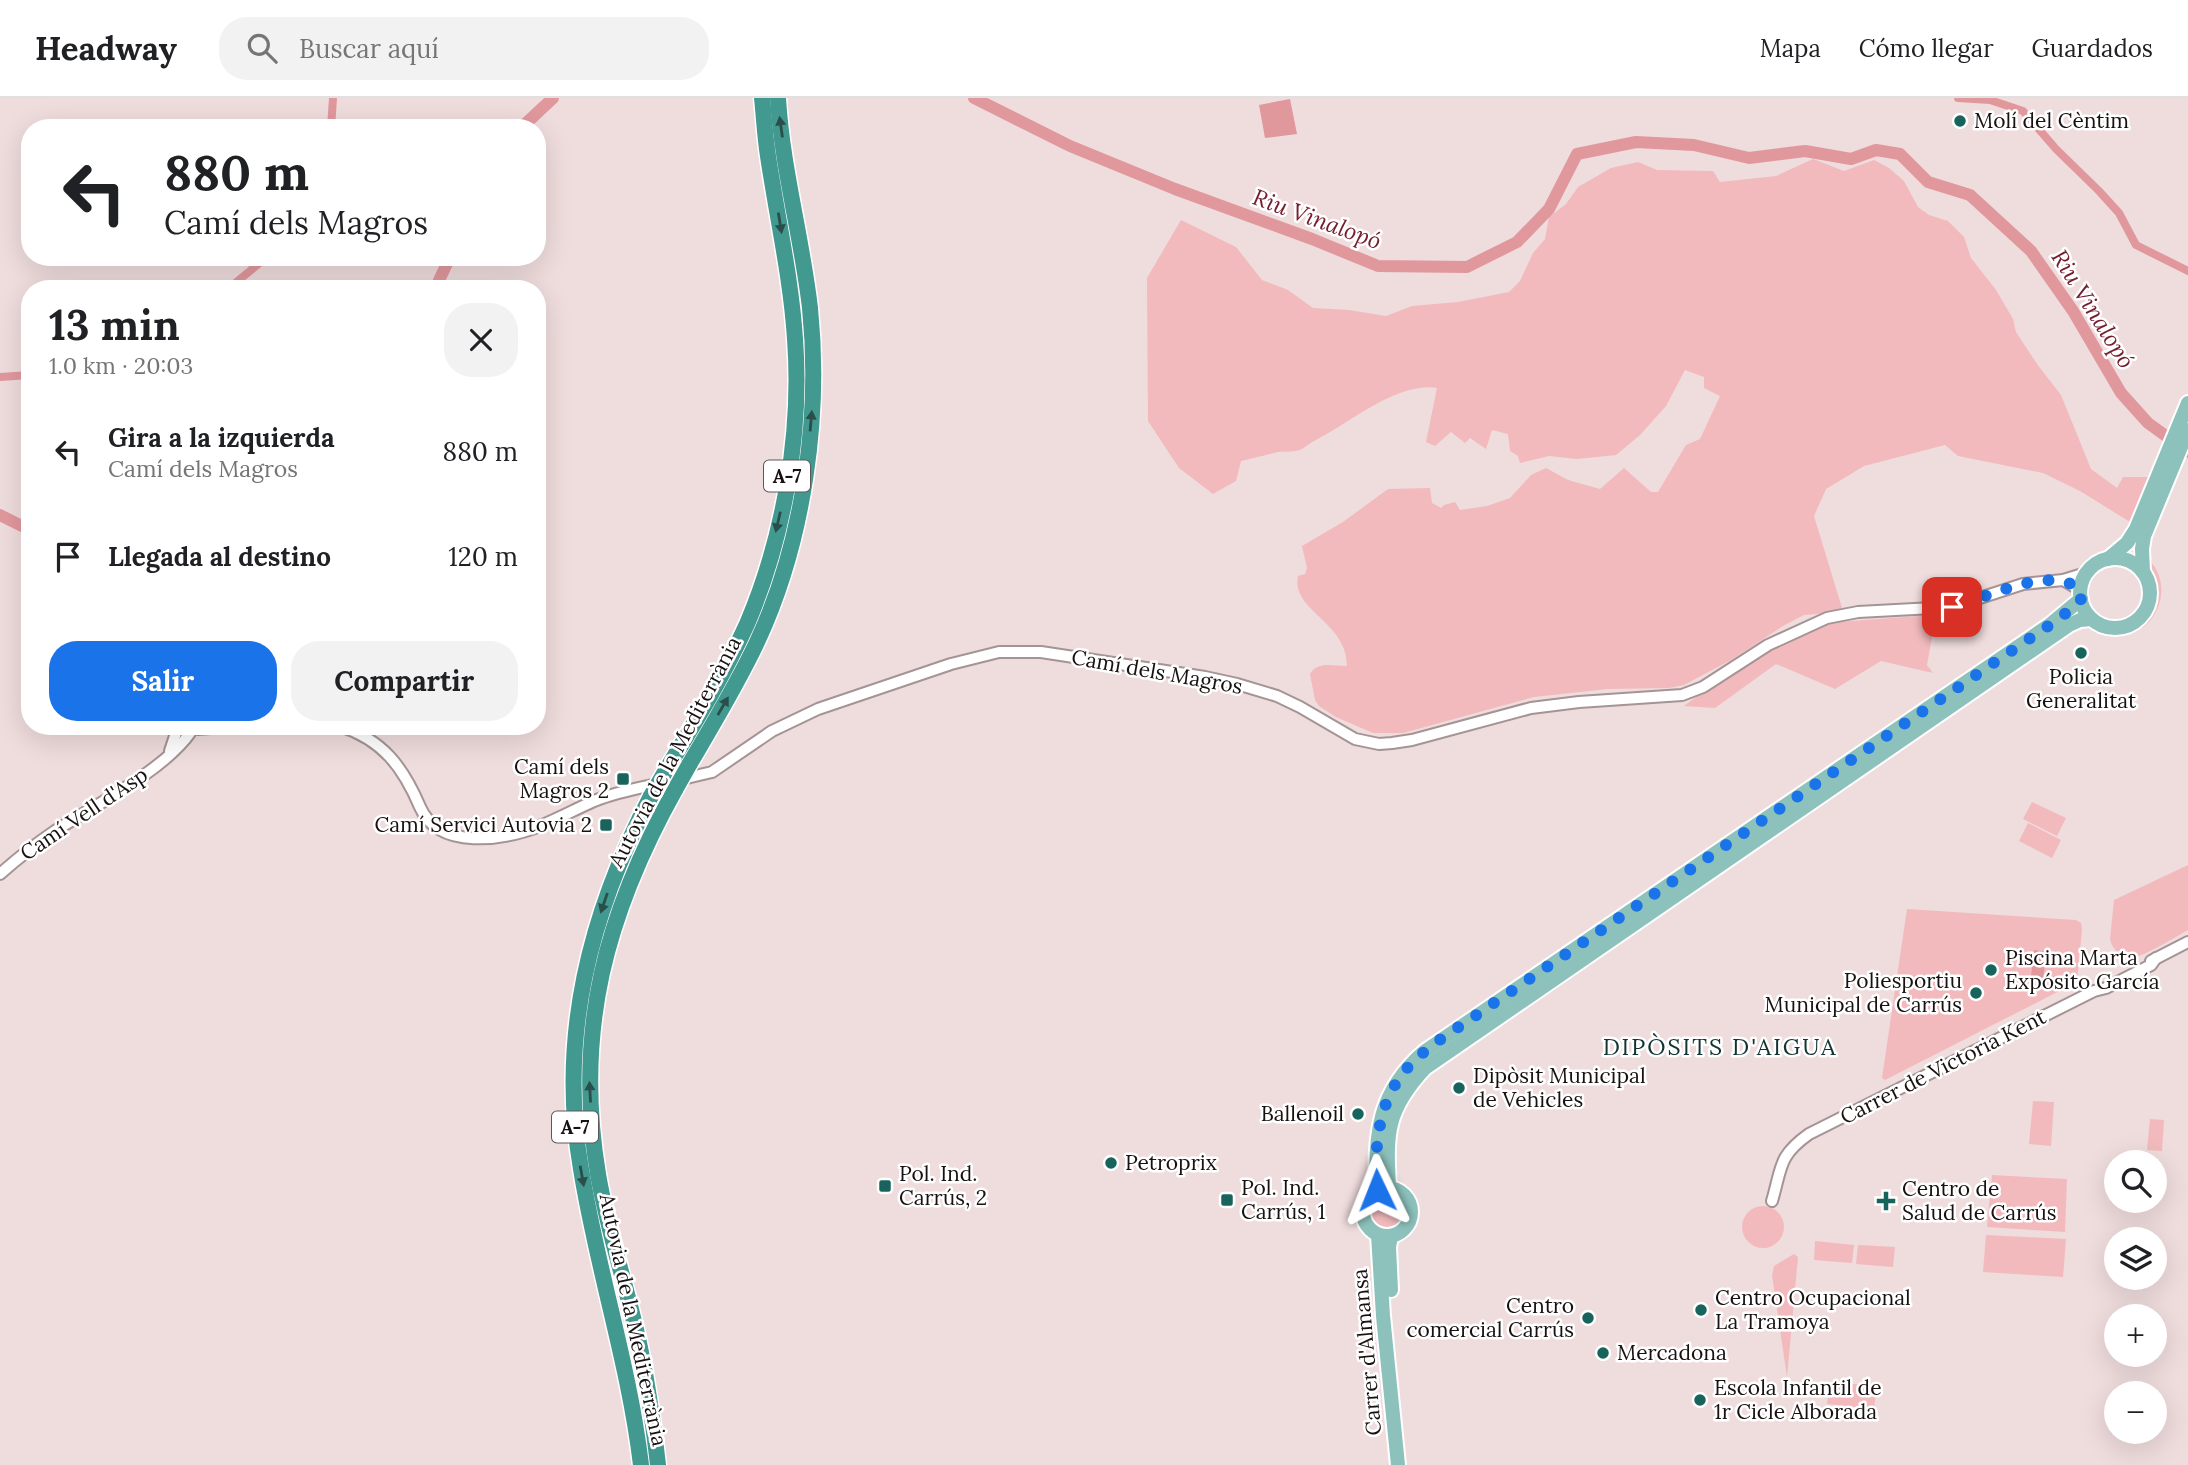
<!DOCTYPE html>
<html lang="es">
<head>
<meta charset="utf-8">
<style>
  body { margin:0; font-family:Lora,serif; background:#f2f2f2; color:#202124; height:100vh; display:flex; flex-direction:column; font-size:26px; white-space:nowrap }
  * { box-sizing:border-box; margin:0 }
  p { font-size:23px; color:#757577 }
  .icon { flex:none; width:38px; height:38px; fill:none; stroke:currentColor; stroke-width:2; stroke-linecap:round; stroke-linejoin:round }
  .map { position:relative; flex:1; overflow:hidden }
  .side { position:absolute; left:21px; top:182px; width:525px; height:455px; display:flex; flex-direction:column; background:#fff; border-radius:28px; box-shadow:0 7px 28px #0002 }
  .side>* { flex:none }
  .guide { position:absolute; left:21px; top:21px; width:525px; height:147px; border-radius:28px; box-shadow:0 7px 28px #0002; background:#fff; color:#202124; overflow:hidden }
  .tools { position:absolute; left:2104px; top:1052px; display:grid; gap:14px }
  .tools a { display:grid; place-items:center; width:63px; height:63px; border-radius:50%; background:#fff; box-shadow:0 7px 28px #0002; font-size:35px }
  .pin { position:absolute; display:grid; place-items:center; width:60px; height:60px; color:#fff; margin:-30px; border-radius:14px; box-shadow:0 4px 10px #0006 }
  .me { position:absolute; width:77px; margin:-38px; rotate:358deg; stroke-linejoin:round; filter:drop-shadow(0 0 5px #0008) }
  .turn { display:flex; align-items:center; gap:24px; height:147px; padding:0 28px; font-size:32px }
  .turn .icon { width:91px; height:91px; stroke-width:2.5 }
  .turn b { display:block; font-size:49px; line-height:60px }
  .round { display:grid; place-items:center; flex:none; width:74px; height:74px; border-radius:28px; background:#f2f2f2 }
  .summary { display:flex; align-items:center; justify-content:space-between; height:119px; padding:0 28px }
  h1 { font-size:42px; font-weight:800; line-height:52px }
  .cta { display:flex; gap:14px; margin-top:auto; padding:14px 28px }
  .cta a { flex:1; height:80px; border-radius:28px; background:#1a73e8; color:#fff; font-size:28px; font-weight:800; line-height:80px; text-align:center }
  .cta a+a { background:#f2f2f2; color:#202124 }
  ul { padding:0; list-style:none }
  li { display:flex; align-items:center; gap:21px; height:105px; padding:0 28px }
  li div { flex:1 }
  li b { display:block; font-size:26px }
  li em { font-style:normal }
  header { display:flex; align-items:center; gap:42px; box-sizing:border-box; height:98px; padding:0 35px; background:#fff; border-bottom:2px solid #e0e0e0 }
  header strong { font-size:33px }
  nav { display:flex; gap:38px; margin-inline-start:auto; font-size:24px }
  .search { width:490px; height:63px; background:#f2f2f2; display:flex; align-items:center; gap:18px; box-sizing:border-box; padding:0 24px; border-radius:28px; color:#757577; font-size:26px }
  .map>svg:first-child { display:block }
</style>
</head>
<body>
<header>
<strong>Headway</strong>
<div class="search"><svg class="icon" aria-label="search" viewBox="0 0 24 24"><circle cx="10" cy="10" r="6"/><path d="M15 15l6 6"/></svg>Buscar aquí</div>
<nav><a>Mapa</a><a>Cómo llegar</a><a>Guardados</a></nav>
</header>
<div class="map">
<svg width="2188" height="1367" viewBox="0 0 2188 1367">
  <rect width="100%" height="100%" fill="#efdcdd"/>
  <!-- green -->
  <g fill="#f2babd">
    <path d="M 1813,61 L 1844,73 L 1874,62 L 1889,70 L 1904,83 L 1918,109 L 1929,117 L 1948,123 L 1964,139 L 1971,160 L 1996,192 L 2013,221 L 2016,234 L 2037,266 L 2061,297 L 2091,371 L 2117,390 L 2123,379 L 2148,379 L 2130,424 L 2080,393 L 2043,375 L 1958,358 L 1945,347 L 1864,368 L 1826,391 L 1814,418 L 1842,510 L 1829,515 L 1804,517 L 1783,528 L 1731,562 L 1684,587 L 1669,590 L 1608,591 L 1534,599 L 1403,635 L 1373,635 L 1336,619 L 1319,608 L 1315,602 L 1310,576 C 1317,563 1333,568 1347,568 C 1347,523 1291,513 1298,478 L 1305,476 L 1307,470 L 1302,448 L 1343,424 L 1388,391 L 1430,390 L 1432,405 L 1441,410 L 1444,407 L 1455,404 L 1460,412 L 1487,408 L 1510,400 L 1531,377 L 1546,370 L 1568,382 L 1600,391 L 1624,370 L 1651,394 L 1658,394 L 1686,347 L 1700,341 L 1720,298 L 1704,290 L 1704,279 L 1685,272 L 1666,308 L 1640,337 L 1616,357 L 1577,361 L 1549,358 L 1520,365 L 1518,358 L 1510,353 L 1508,336 L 1492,332 L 1486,351 L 1470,340 L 1465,345 L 1451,334 L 1435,348 L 1426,344 L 1437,290 C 1398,283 1348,326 1314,343 C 1309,345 1305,350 1300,352 C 1294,354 1285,353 1278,354 C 1266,357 1253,360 1241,363 L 1236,383 L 1213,396 L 1179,370 L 1148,323 L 1147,180 L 1181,122 L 1236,149 L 1262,182 L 1288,192 L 1313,210 L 1349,212 L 1386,218 L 1412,208 L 1458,204 L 1509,194 L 1520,183 L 1533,155 L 1545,141 L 1549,119 L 1566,106 L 1578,89 L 1611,70 L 1638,64 L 1657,72 L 1713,73 L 1720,84 L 1776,78 Z"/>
    <path d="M 2149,462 C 2166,479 2165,506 2149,524 C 2144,529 2142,531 2135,530 C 2149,518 2158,503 2153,484 C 2151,476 2148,469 2149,462 Z"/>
    <path d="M 1932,517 L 1934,528 L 1927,567 L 1933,575 L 1881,563 L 1835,591 L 1776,566 L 1715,610 L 1684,608 L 1747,561 L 1824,525 Z"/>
    <path d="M 2032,704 L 2066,720 L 2057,738 L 2023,721 Z"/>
    <path d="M 2028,725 L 2061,742 L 2052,760 L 2019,743 Z"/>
    <path d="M 2188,767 L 2188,832 C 2176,839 2147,856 2136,859 C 2123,862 2112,852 2110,841 L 2114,802 Z"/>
    <path d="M 1907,811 L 2076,822 L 2081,825 L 2082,831 L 2077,884 L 1885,982 L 1882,980 Z"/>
    <path d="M 2033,1003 L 2054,1004 L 2051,1048 L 2029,1046 Z"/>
    <path d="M 2150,1021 L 2164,1022 L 2162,1053 L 2147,1052 Z"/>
    <path d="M 1992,1077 L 2067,1081 L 2065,1134 L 1987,1129 Z"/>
    <circle cx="1386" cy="1115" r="19"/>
    <circle cx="1763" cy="1129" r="21"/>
    <path d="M 1986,1137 L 2066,1141 L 2063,1179 L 1983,1174 Z"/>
    <path d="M 1815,1143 L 1854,1147 L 1852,1165 L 1814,1162 Z"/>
    <path d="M 1858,1147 L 1895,1149 L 1893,1169 L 1856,1166 Z"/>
    <path d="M 1794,1156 L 1798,1159 L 1787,1279 L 1772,1177 L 1774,1168 Z"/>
    <path d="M 1830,1284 L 1877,1288 L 1874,1311 L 1827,1306 Z"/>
  </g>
  <!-- water -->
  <g fill="#e1989d">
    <path d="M 1290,1 L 1297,36 L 1265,40 L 1259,7 Z"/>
    <path d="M 2034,852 L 2047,854 L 2043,880 L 2031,878 Z"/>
  </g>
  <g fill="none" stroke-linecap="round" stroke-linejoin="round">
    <!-- canal -->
    <g stroke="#e1989d" stroke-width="8">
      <path d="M 1958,0 L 1990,2 L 2023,13 L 2056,51 L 2099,93 L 2119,115 L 2136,147 L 2188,173"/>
      <path d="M 331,30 L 333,0"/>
      <path d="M 228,191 L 267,159"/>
      <path d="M 0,279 L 30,277"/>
    </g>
    <!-- river -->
    <g stroke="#e1989d" stroke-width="12">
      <path d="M 974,0 L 1070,48 L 1175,91 L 1312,141 L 1378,168 L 1467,169 L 1517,144 L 1549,111 L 1577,56 L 1636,44 L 1694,47 L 1749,60 L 1805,53 L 1851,61 L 1876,52 L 1900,56 L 1928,84 L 1970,97 L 2031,153 L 2073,213 L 2121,295 L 2148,325 L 2188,354"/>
      <path d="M 521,30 L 553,0"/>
      <path d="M 435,191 L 450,159"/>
      <path d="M 0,417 L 30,432"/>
    </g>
    <!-- tertiary casing -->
    <g stroke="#a59495" stroke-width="14">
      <g id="tertiary">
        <path d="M 2063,482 L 2080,492"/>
        <path d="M 340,628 C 383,642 403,669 420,709 C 439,753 504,742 540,728 C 559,720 576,711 594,703 C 616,694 639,690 662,685"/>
        <path d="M 198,631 L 236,628"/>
        <path d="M 170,653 L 178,629"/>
        <path d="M 678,682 L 712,674 L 772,633 L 818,611 L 951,566 L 999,554 L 1041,554 L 1205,579 L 1237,586 L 1277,598 L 1300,609 L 1355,641 L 1379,646 L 1392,645 L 1412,642 L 1531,610 L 1579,604 L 1682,597 L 1703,589 L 1768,547 L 1827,520 L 1858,514 L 1952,509 L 2023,486 L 2063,482 L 2086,475"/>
        <path d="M 0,776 C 18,760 36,746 55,733 C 94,708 164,672 190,635"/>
        <path d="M 2151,863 L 2188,844"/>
        <path d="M 1772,1103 C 1782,1069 1778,1058 1809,1036 L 2094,893 L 2106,890 L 2151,867 L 2156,860"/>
      </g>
    </g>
    <!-- primary casing -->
    <g stroke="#fff" stroke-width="18">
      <g id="primary">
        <circle cx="2115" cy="495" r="35"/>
        <path d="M 2108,461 L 2127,445 L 2136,431 L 2188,305"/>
        <path d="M 2143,474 L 2142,451 L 2144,438 L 2188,332"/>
        <path d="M 1389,1089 C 1386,1035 1386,1012 1425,970 L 2069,527 L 2080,522 L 2092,521"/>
        <circle cx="1387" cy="1114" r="24"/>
        <path d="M 1377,1092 C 1374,1036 1379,993 1424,954 L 2051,526 L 2081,501"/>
        <path d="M 1378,1137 L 1383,1218 L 1398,1367"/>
        <path d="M 1391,1192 L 1389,1149 L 1391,1138"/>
      </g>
    </g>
    <!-- motorway casing -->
    <g stroke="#fff" stroke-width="19">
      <g id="motorway">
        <path d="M 689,667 C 713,626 738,585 758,542 C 804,442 821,318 810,210 C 802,140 782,70 778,0"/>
        <path d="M 665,674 C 694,626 724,577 747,526 C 784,439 802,335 795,241 C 791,179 777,119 768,58 C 765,39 764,19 762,0"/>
        <path d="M 641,1367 C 629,1266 597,1171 581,1071 C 558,939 590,815 651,698"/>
        <path d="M 658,1367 C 653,1323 647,1279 637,1236 C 625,1183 607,1130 598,1076 C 574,932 606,815 676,690"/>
      </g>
    </g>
    <!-- tertiary -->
    <use href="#tertiary" stroke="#fff" stroke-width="10"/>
    <!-- primary -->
    <use href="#primary" stroke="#8dc2bc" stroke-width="14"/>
    <!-- motorway -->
    <use href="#motorway" stroke="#419990" stroke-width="16"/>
    <!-- motorway-bridge casing -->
    <g stroke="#fff" stroke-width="19" stroke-linecap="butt">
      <g id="motorway-bridge">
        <path d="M 676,690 L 689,667"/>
        <path d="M 651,698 L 665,674"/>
      </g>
    </g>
    <!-- motorway-bridge -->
    <use href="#motorway-bridge" stroke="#419990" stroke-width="16"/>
  </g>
  <!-- one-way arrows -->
  <defs><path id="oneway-solid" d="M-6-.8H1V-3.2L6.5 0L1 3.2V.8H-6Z" transform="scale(1.75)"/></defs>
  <g fill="#2a4e4a">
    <use href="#oneway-solid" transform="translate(781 29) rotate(-98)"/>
    <use href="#oneway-solid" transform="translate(780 125) rotate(81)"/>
    <use href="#oneway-solid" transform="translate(811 323) rotate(-85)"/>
    <use href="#oneway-solid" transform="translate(778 424) rotate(103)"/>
    <use href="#oneway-solid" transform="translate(723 608) rotate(-60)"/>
    <use href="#oneway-solid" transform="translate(604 805) rotate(109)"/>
    <use href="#oneway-solid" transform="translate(590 994) rotate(-93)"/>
    <use href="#oneway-solid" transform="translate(582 1078) rotate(80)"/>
  </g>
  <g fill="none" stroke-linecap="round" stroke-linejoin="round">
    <!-- route -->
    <path stroke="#1a73e8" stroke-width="12" stroke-dasharray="0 21.6" d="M 1377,1092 C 1374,1046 1378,998 1413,964 C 1434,943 1463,927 1488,909 L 2051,526 L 2073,510 L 2081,501 L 2080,492 C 2050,465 1986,501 1952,509"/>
  </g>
  <!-- markers -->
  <g fill="#18645d" stroke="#fff" stroke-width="2.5">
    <circle cx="1960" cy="23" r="7"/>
    <circle cx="2081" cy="555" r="7"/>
    <rect x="616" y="674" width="14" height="14" rx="3.5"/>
    <rect x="599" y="720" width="14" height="14" rx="3.5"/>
    <circle cx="1991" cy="872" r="7"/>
    <circle cx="1976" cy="895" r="7"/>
    <circle cx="1459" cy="990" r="7"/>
    <circle cx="1358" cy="1016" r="7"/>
    <circle cx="1111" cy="1065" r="7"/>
    <rect x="878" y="1081" width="14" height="14" rx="3.5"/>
    <rect x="1220" y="1095" width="14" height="14" rx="3.5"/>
    <path d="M1882.5 1092.5h7v7h7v7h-7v7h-7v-7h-7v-7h7z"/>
    <circle cx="1701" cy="1212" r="7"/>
    <circle cx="1588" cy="1220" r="7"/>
    <circle cx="1603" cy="1255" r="7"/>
    <circle cx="1700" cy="1302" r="7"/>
  </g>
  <g text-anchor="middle" stroke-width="5" stroke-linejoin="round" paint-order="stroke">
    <!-- shield labels -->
    <g fill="#fff" stroke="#5d5858" stroke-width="2">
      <rect x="764" y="362.5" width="46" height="31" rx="5"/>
      <rect x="552" y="1013.5" width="46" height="31" rx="5"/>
    </g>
    <g font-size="19" font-weight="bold" fill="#171111">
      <text x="787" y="385">A-7</text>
      <text x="575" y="1036">A-7</text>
    </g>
    <!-- poi labels -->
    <g font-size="21" fill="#171111" stroke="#fff" text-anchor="start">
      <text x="1974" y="30">Molí del Cèntim</text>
      <text x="2081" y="586" text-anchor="middle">Policia<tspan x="2081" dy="24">Generalitat</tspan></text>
      <text x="609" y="676" text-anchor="end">Camí dels<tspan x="609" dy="24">Magros 2</tspan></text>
      <text x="592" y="734" text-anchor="end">Camí Servici Autovia 2</text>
      <text x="2005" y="867">Piscina Marta<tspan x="2005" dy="24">Expósito García</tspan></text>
      <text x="1962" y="890" text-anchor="end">Poliesportiu<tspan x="1962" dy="24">Municipal de Carrús</tspan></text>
      <text x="1473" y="985">Dipòsit Municipal<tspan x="1473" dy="24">de Vehicles</tspan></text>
      <text x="1344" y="1023" text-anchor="end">Ballenoil</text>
      <text x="1125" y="1072">Petroprix</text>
      <text x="899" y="1083">Pol. Ind.<tspan x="899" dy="24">Carrús, 2</tspan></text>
      <text x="1241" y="1097">Pol. Ind.<tspan x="1241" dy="24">Carrús, 1</tspan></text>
      <text x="1902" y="1098">Centro de<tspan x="1902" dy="24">Salud de Carrús</tspan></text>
      <text x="1715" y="1207">Centro Ocupacional<tspan x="1715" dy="24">La Tramoya</tspan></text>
      <text x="1574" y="1215" text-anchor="end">Centro<tspan x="1574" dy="24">comercial Carrús</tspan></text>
      <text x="1617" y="1262">Mercadona</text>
      <text x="1714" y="1297">Escola Infantil de<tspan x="1714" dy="24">1r Cicle Alborada</tspan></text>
    </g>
    <!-- street labels -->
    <g font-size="21" fill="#171111" stroke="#fff">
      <text transform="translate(1157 574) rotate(10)" y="7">Camí dels Magros</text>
      <text transform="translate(675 654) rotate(-62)" y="7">Autovia de la Mediterrània</text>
      <text transform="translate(84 716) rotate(-34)" y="7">Camí Vell d'Asp</text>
      <text transform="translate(1943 969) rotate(-27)" y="7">Carrer de Victoria Kent</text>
      <text transform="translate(633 1222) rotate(78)" y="7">Autovia de la Mediterrània</text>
      <text transform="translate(1367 1254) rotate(-95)" y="7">Carrer d'Almansa</text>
    </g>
    <!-- water labels -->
    <g font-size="23" font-style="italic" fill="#731d2d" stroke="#fff">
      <text transform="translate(1317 121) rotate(20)" y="8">Riu Vinalopó</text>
      <text transform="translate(2093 211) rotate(58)" y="8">Riu Vinalopó</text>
    </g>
    <!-- neighbourhood labels -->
    <g font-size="23" letter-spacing="2" fill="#123431" stroke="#fff">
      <text x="1720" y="957">DIPÒSITS D'AIGUA</text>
    </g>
  </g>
</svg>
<div class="tools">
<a><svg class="icon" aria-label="search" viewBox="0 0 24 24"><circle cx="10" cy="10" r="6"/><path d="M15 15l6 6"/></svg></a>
<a><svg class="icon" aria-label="layers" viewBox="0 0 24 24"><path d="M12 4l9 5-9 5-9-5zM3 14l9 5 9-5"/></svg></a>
<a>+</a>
<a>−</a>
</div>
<div class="pin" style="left:1952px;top:509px;background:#d93025"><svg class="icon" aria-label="arrive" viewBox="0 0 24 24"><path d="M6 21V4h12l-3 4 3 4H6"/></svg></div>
<svg class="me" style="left:1377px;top:1092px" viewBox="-20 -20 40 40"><path d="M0-17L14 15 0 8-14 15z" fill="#1a73e8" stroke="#fff" stroke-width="4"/></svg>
<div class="guide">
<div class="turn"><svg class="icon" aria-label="left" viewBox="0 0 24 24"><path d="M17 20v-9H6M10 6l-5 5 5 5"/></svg><div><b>880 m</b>Camí dels Magros</div></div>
</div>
<section class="side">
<div class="summary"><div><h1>13 min</h1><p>1.0 km · 20:03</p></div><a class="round"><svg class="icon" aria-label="close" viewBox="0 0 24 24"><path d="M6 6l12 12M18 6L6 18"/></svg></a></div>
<ul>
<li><svg class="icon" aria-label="left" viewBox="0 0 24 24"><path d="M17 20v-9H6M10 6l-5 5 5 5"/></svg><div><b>Gira a la izquierda</b><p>Camí dels Magros</p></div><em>880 m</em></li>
<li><svg class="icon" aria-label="arrive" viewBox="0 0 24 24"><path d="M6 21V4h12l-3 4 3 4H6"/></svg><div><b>Llegada al destino</b></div><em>120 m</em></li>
</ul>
<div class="cta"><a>Salir</a><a>Compartir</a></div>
</section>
</div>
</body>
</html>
